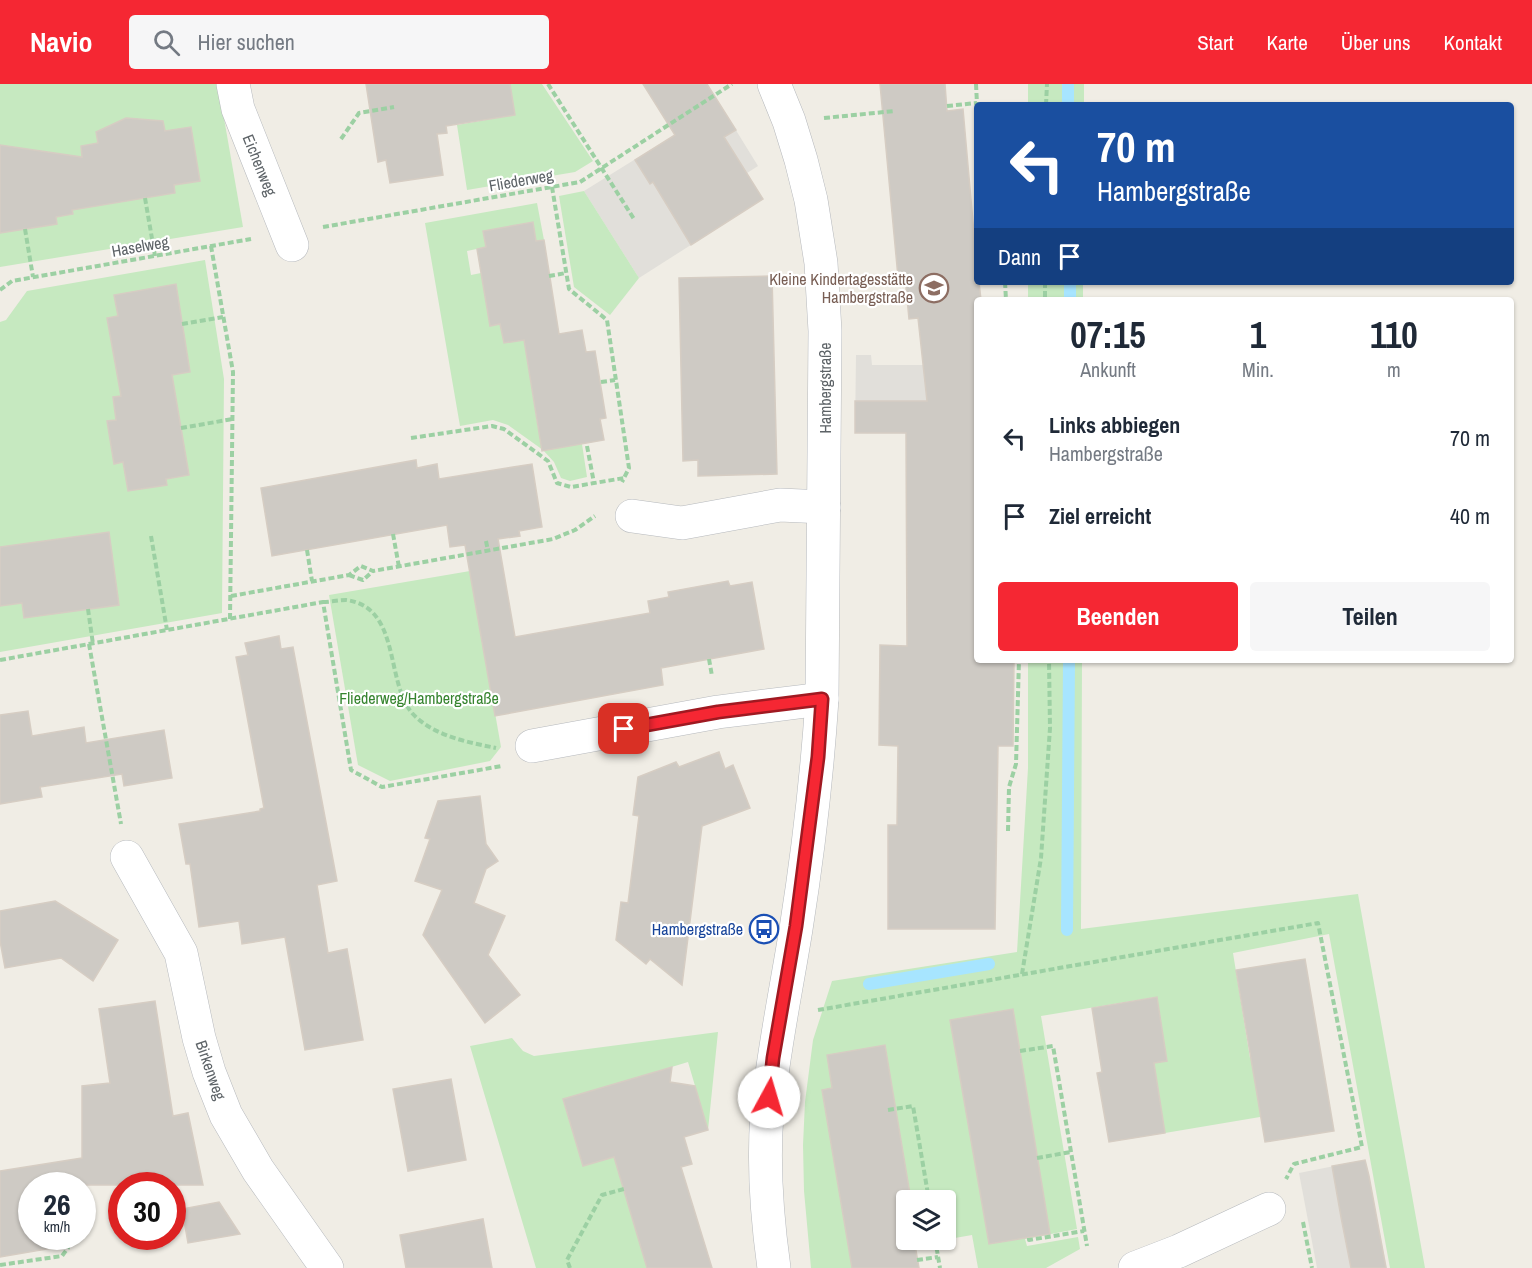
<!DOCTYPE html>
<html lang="de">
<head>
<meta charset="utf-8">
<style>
  body { margin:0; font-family:"Archivo Narrow",sans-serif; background:#f6f6f7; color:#1f2937; height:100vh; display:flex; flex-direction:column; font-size:22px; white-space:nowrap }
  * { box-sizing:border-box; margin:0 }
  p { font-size:20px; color:#747a83 }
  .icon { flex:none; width:33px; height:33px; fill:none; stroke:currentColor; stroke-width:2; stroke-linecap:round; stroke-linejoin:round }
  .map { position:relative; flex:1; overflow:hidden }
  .panel { position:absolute; left:974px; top:213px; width:540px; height:366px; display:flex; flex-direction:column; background:#fff; border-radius:6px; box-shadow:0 2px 4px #0004 }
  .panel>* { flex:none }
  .banner { position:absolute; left:974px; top:18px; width:540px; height:183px; border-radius:6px; box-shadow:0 2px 4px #0004; background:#1a4fa0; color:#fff; overflow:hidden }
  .controls { position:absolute; left:896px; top:1106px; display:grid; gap:12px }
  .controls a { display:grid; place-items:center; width:60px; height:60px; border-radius:6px; background:#fff; box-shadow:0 2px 4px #0004; font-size:30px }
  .speed { position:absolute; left:18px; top:1088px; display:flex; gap:12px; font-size:30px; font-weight:700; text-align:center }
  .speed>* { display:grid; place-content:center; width:78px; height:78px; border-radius:50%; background:#fff; box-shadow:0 2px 4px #0004; line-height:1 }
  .speed small { font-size:15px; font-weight:400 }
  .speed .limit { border:9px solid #d22; background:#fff; color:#111 }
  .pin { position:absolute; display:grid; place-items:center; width:51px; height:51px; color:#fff; margin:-26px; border-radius:12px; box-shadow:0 3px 9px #0006 }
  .me { position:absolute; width:66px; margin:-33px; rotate:6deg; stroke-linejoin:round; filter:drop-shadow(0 0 4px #0008) }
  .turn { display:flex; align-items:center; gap:21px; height:126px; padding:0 24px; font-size:27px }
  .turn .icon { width:78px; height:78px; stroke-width:2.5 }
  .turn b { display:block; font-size:42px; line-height:51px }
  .then { display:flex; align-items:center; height:57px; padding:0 24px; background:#0003; gap:12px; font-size:22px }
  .eta { display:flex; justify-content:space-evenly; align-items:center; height:102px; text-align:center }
  .eta b { font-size:36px; font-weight:800; line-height:42px }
  .cta { display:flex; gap:12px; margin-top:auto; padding:12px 24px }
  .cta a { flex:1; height:69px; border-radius:6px; background:#f52733; color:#fff; font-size:24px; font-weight:800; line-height:69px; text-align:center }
  .cta a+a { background:#f6f6f7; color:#1f2937 }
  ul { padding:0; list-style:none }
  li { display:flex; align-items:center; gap:18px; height:78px; padding:0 24px }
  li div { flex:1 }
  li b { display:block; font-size:22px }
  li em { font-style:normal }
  header { display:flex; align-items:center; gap:36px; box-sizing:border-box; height:84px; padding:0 30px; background:#f52733; color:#fff }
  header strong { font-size:28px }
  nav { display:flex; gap:33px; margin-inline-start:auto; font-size:21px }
  .search { width:420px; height:54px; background:#f6f6f7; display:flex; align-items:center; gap:15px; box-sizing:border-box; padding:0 21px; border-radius:6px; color:#747a83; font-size:22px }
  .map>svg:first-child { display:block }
</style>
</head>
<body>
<header>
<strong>Navio</strong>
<div class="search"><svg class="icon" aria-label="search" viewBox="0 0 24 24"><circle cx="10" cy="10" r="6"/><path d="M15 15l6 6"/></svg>Hier suchen</div>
<nav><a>Start</a><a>Karte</a><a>Über uns</a><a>Kontakt</a></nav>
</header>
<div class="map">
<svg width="1532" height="1184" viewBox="0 0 1532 1184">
  <rect width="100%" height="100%" fill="#f0ede5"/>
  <!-- industrial -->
  <g fill="#e1dfda">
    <path d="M 721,22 L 758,82 L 747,89 L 763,115 L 639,194 L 584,107 Z"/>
    <path d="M 856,271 L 871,271 L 872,281 L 923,281 L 976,276 L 976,350 L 855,349 Z"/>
    <path d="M 1365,1076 L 1387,1184 L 1317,1184 L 1299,1089 Z"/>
  </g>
  <!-- green -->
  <g fill="#c6e9c0" fill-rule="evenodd">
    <path d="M 0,0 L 218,0 L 243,143 L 0,183 Z"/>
    <path d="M 510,0 L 542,0 L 593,77 L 575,88 L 467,106 L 457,41 L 514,31 Z"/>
    <rect x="1028" y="0" width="56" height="21"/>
    <path d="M 584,107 L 639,194 L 610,231 L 574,203 L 559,112 Z"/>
    <path d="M 537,119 L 544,156 L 536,157 L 533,138 L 483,147 L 486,163 L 467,167 L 471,191 L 481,189 L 491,242 L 500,240 L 504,259 L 524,256 L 538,344 L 564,340 L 568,362 L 582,360 L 587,393 L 570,397 L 561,394 L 554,378 L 543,366 L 508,341 L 493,336 L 460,342 L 425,139 Z"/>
    <path d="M 205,176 L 224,295 L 222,529 L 0,568 L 0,238 L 6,236 L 27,207 Z"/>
    <rect x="1028" y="198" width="55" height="18"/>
    <path d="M 470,487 L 501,663 L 490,677 L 390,697 L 358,681 L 329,511 Z"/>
    <path d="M 1028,576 L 1082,576 L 1081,845 L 1358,810 L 1425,1184 L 1390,1184 L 1329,850 L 1233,869 L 1250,974 L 1259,973 L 1260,1033 L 1165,1049 L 1154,979 L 1167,977 L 1156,913 L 1041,932 L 1077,1145 L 1025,1155 L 1027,1162 L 1078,1153 L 1080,1165 L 1046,1184 L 978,1184 L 972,1151 L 915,1161 L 919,1184 L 811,1184 L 804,1107 L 803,1061 L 805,1018 L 813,956 L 832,897 L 1017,868 L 1028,684 ZM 906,1116 L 945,1116 L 945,1155 L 906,1155 Z"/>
    <path d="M 718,948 L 708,1046 L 688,978 L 563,1016 L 583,1082 L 614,1073 L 647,1184 L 536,1184 L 470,962 L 512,954 L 523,967 L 534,972 Z"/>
  </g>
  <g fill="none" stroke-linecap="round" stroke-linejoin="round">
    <!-- stream -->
    <g stroke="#a7e5ff" stroke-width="12">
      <path d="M 1068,21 L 1068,0"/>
      <path d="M 1070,198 L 1070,216"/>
      <path d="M 1067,846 L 1069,576"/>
      <path d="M 869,900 L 989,880"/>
    </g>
  </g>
  <!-- building -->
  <g fill="#cecac4" stroke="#d6cdc3" stroke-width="1.5">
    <path d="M 366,0 L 510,0 L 515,31 L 446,42 L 447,49 L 437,50 L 443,91 L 390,99 L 386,76 L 378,78 Z"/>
    <path d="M 643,0 L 707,0 L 736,46 L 724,53 L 763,115 L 691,161 L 653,98 L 650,100 L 635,76 L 675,51 Z"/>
    <path d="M 880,0 L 945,0 L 947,27 L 963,25 L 976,172 L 976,198 L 979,198 L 981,216 L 976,216 L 976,576 L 1014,576 L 1013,662 L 998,662 L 995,845 L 888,845 L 888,741 L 897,741 L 898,662 L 879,661 L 880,561 L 907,562 L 906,349 L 855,349 L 855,317 L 927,317 L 918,234 L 909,235 L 905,193 L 898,193 Z"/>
    <path d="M 126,34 L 163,37 L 165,47 L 191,43 L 200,97 L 174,101 L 175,109 L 72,126 L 73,130 L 56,133 L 57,140 L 0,149 L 0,61 L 82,73 L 81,62 L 98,59 L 96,48 Z"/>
    <path d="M 533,138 L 536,157 L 544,156 L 559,250 L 582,246 L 586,268 L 595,267 L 606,334 L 600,335 L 604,356 L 542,367 L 524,256 L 504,259 L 500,240 L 490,242 L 477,165 L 486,163 L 483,147 Z"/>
    <path d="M 772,192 L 777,390 L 698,392 L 698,376 L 683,377 L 679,194 Z"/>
    <path d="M 176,200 L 190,288 L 172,291 L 189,391 L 166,395 L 167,401 L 128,407 L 123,378 L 114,380 L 107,337 L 116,336 L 113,313 L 121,312 L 107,234 L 118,232 L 114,211 Z"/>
    <path d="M 416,376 L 417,384 L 437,380 L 439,395 L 532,380 L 542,443 L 519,447 L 520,452 L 498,455 L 515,553 L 650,529 L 648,517 L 669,513 L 668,508 L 728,497 L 730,502 L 752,498 L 764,565 L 661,584 L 663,601 L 495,632 L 465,461 L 450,463 L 447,441 L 272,472 L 261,404 Z"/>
    <path d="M 109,448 L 119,521 L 24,534 L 22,519 L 0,522 L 0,463 Z"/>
    <path d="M 279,552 L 281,565 L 293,563 L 337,797 L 317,801 L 328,869 L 347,865 L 363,956 L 305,966 L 285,853 L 242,860 L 239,837 L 199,843 L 190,780 L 186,780 L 179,740 L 260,727 L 260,725 L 264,724 L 236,573 L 248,571 L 245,559 Z"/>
    <path d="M 28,627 L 32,652 L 84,643 L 86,659 L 164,646 L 172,694 L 124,702 L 122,690 L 40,703 L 42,713 L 0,720 L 0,631 Z"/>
    <path d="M 719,668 L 725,685 L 733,681 L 750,724 L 702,742 L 682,901 L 650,875 L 646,880 L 616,856 L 621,818 L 628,819 L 639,732 L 633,731 L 638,693 L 676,678 L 679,683 Z"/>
    <path d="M 480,712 L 486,760 L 498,777 L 486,785 L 474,819 L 505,832 L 488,871 L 520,911 L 485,939 L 423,851 L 442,806 L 415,797 L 430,755 L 425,754 L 438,717 Z"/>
    <path d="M 55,817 L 118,856 L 93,897 L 61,874 L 5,884 L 0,857 L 0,827 Z"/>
    <path d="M 1305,875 L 1334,1047 L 1265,1058 L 1236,886 Z"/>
    <path d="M 1157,913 L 1167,977 L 1154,979 L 1165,1049 L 1109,1058 L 1097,989 L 1102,988 L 1092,924 Z"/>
    <path d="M 155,917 L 173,1032 L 188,1029 L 203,1101 L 32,1101 L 32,1152 L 58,1152 L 59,1163 L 0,1173 L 0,1087 L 82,1074 L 82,1002 L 110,999 L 99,925 Z"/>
    <path d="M 1013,925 L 1050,1150 L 989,1160 L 950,936 Z"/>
    <path d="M 885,961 L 911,1116 L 906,1116 L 906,1155 L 918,1155 L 919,1160 L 915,1161 L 919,1184 L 852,1184 L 822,1006 L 832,1004 L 827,971 Z"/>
    <path d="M 672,983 L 670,998 L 695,1002 L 708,1046 L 684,1053 L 692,1080 L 681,1083 L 712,1184 L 647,1184 L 614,1073 L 583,1082 L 563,1015 Z"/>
    <path d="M 451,995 L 466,1076 L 408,1087 L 393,1005 Z"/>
    <path d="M 1365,1076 L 1369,1092 L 1386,1184 L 1351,1184 L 1341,1133 L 1332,1082 Z"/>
    <path d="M 219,1118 L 240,1150 L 188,1159 L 182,1125 Z"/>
    <path d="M 483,1135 L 492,1184 L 406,1184 L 400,1151 Z"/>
  </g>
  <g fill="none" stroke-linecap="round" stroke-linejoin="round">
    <!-- minor casing -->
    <g stroke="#b6b9bd" stroke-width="34">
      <g id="minor">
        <path d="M 233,0 L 238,25 L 292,161"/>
        <path d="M 774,0 L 789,37 L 801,76 L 811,116 L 821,179 L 825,247 L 822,615 C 817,692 808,769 796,845 C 786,907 773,968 767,1030 C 763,1081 767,1134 774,1184"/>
        <path d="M 632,432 L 682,439 L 780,421 L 824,423"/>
        <path d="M 532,662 L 718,628 L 822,615"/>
        <path d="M 127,773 L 181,869 L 199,954 L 209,988 L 226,1031 L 258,1086 L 327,1184"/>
        <path d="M 1135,1184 L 1179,1167 L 1269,1125"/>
      </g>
    </g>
    <!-- path -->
    <g stroke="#9cd0a3" stroke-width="4" stroke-dasharray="6 3" stroke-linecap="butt">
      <path d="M 548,0 L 634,135"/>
      <path d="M 976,0 L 977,20"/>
      <path d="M 1046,21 L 1047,0"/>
      <path d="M 947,22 L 977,19"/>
      <path d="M 824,34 L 895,27"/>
      <path d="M 341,55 L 359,29 L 394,23"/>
      <path d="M 552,103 L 569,205 L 607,236 L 629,384 L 622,398"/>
      <path d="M 145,114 L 155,172"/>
      <path d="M 323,143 L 580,98 L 732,0"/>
      <path d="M 25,145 L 33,193"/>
      <path d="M 211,162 L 233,288 L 230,535"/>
      <path d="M 549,192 L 566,189"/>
      <path d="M 1005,198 L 1006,216"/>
      <path d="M 1045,198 L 1045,216"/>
      <path d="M 0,206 L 12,197 L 251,155"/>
      <path d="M 182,240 L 223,233"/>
      <path d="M 601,298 L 615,296"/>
      <path d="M 181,344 L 233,335"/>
      <path d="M 411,354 L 492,342 L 504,345 L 548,377 L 557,399 L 571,403 L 624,394"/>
      <path d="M 587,362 L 594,399"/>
      <path d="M 393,450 L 399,483"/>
      <path d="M 151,452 L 167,546"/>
      <path d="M 486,457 L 488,467"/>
      <path d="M 307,466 L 312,497"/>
      <path d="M 349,491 L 363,496 L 373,487"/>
      <path d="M 231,512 L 349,491 L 361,482 L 373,487 L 553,455 L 575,446 L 595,432"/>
      <path d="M 323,518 C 330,518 338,516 346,516 C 401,523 385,597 412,629 C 433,652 467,658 496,664"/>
      <path d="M 88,525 L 93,560"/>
      <path d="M 89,560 L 121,740"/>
      <path d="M 709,575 L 712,592"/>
      <path d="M 0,576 L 323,518 L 351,686 L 382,703 L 502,682"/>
      <path d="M 1008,747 L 1009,703 L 1016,680 L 1019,576"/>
      <path d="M 1022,890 L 1041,774 L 1050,644 L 1049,576"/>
      <path d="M 818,926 L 1318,839 L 1362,1063 L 1294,1080 L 1286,1095"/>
      <path d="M 1020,967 L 1053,962 L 1087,1162"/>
      <path d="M 888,1026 L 913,1022 L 929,1116"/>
      <path d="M 1037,1074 L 1071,1068"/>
      <path d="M 1303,1138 L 1312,1184"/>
      <path d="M 1029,1154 L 1029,1156 L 1084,1147"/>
      <path d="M 935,1155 L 940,1184"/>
      <path d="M 917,1176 L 938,1173"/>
      <path d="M 0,1181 L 62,1172 L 68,1164 L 67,1152"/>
      <path d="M 570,1184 L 567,1176 L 602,1111 L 624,1105"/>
    </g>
    <!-- minor -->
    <use href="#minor" stroke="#fff" stroke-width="33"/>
  </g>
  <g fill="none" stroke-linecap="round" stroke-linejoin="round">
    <!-- route casing -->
    <g stroke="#9f1921" stroke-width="15">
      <path id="route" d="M 624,645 L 718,628 L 822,615 L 818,673 L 796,842 L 773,974 L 769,1013"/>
    </g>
    <!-- route -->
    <use href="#route" stroke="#f52733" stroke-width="10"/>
  </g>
  <!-- icons -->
  <defs>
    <g id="school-ring" transform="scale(1.5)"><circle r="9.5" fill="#fff" stroke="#8d6e63" stroke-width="1.5"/><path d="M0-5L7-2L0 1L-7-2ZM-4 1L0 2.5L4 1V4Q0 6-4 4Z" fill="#8d6e63"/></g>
    <g id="bus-ring" transform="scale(1.5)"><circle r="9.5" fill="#fff" stroke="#1a4fb4" stroke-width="1.5"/><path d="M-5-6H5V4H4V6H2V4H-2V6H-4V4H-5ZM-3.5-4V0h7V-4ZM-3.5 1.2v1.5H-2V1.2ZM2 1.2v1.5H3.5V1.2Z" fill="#1a4fb4"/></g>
  </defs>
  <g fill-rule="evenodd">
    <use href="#school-ring" x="934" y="204"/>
    <use href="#bus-ring" x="764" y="845"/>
  </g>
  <g text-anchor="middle" stroke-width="4.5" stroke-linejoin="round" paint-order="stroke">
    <!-- street labels -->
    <g font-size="16" fill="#5d6367" stroke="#fff">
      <text transform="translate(260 81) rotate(68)" y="6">Eichenweg</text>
      <text transform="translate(521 96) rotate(-10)" y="6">Fliederweg</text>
      <text transform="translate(140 162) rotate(-10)" y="6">Haselweg</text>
      <text transform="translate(825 304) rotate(-90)" y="6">Hambergstraße</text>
      <text transform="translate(211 986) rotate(71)" y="6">Birkenweg</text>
    </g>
    <!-- education labels -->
    <g font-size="16" fill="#785e54" stroke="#fff" text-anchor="end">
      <text x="913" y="201">Kleine Kindertagesstätte<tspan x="913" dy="18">Hambergstraße</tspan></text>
    </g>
    <!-- park labels -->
    <g font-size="16" fill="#36842f" stroke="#fff">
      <text x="419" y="620">Fliederweg/Hambergstraße</text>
    </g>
    <!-- transit labels -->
    <g font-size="16" fill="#164399" stroke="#fff" text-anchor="end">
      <text x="743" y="851">Hambergstraße</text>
    </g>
  </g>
</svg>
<div class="controls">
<a><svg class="icon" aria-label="layers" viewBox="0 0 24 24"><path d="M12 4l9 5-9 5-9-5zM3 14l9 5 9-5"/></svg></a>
</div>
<div class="speed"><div>26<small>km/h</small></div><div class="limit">30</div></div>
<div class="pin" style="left:624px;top:645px;background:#d93025"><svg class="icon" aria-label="arrive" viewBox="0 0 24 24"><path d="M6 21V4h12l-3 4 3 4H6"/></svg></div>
<svg class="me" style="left:769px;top:1013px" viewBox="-20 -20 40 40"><circle r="19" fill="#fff"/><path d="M0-13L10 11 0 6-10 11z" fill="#f52733"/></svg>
<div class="banner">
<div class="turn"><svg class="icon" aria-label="left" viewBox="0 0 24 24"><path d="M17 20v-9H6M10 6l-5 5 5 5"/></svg><div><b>70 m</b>Hambergstraße</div></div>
<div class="then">Dann<svg class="icon" aria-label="arrive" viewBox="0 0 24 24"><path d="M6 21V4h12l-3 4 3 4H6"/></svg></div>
</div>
<section class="panel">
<div class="eta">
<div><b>07:15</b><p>Ankunft</p></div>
<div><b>1</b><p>Min.</p></div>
<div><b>110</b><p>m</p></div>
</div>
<ul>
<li><svg class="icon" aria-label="left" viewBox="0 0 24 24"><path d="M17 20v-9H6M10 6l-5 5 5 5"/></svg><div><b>Links abbiegen</b><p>Hambergstraße</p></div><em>70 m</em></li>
<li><svg class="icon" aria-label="arrive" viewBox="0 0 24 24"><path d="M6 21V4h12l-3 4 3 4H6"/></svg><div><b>Ziel erreicht</b></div><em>40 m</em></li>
</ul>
<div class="cta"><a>Beenden</a><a>Teilen</a></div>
</section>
</div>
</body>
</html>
